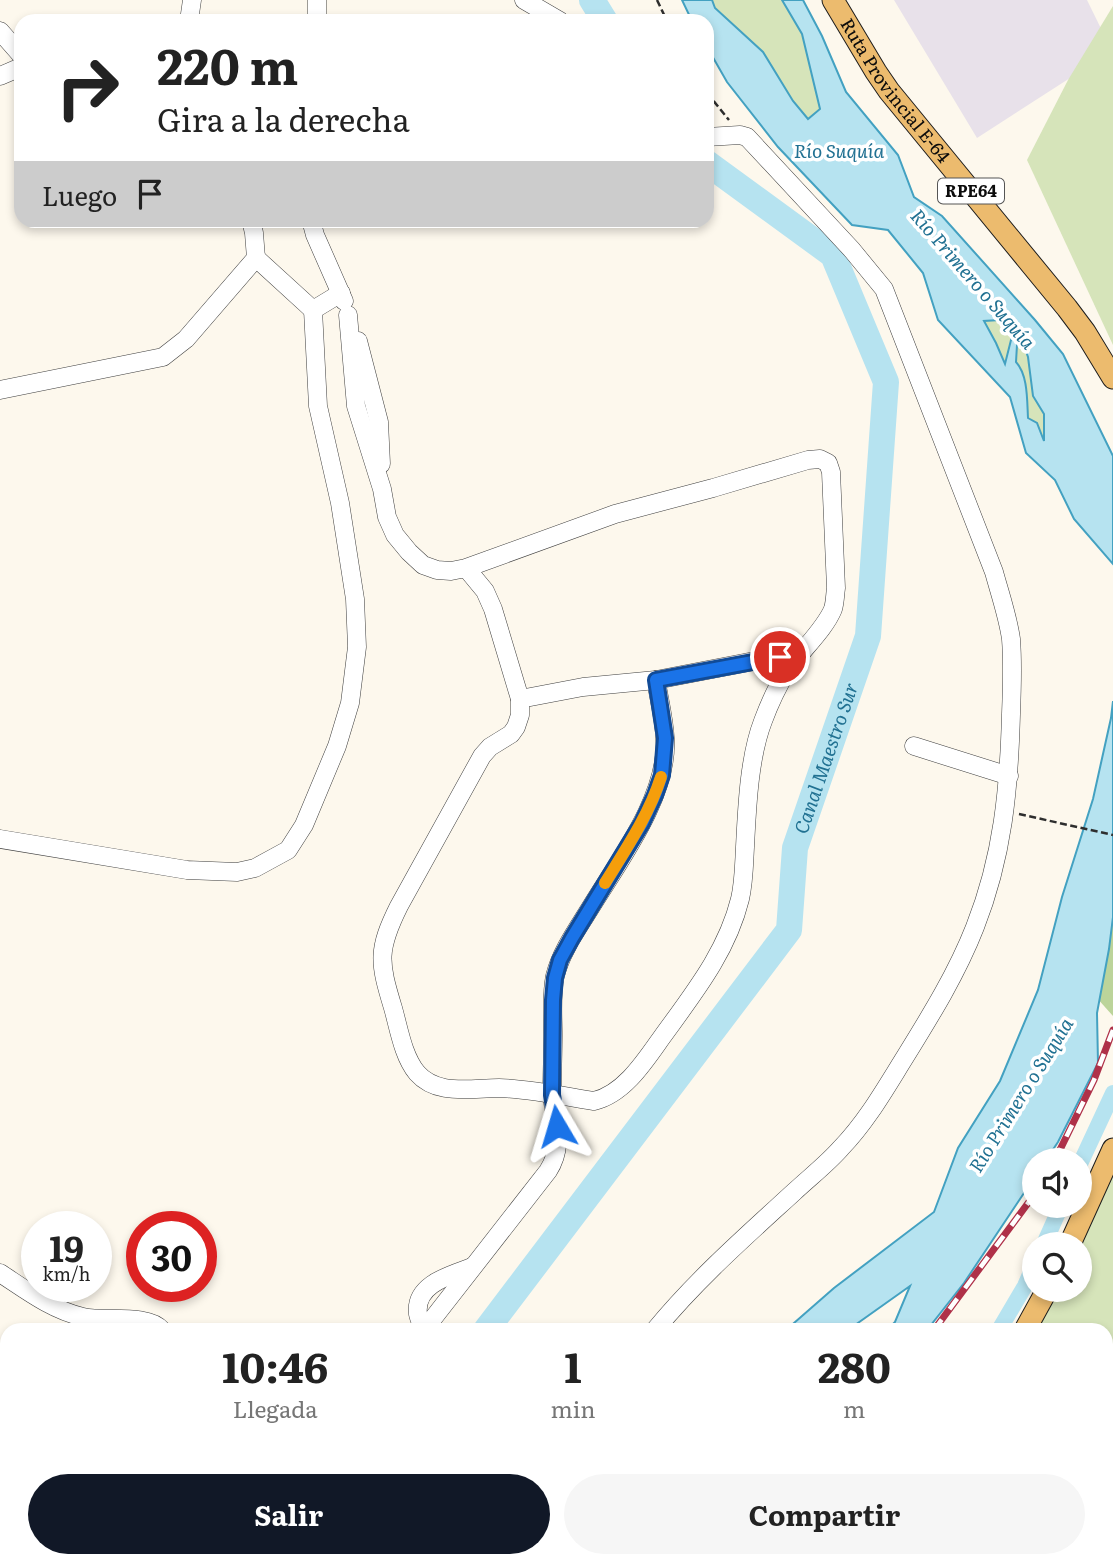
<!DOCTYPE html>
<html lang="es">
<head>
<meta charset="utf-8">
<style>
  body { margin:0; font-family:Literata,serif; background:#f6f6f6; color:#222; height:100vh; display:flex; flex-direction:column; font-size:26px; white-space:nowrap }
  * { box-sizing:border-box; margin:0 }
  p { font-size:23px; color:#767676 }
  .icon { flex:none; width:38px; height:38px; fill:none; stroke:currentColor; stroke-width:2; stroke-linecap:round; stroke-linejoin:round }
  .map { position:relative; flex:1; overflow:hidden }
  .drawer { position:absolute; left:0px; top:1323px; width:1113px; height:245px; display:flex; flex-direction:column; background:#fff; border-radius:21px 21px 0 0; box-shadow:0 4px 10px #0003 }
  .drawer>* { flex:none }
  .banner { position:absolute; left:14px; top:14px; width:700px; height:214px; border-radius:21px; box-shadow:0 4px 10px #0003; background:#fff; color:#222; overflow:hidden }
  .tools { position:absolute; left:1022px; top:1148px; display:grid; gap:14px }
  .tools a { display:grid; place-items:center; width:70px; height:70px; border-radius:50%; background:#fff; box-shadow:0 4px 10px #0003; font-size:35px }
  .speed { position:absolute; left:21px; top:1211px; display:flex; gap:14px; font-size:35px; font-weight:700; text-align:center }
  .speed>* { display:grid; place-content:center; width:91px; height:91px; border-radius:50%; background:#fff; box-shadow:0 4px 10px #0003; line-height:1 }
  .speed small { font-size:18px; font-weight:400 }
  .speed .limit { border:10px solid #d22; background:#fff; color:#111 }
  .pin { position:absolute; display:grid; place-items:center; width:60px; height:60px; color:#fff; margin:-30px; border:4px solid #fff; border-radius:50%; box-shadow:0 2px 7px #0007 }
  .me { position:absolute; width:77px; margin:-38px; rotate:353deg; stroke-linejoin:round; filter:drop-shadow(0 0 5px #0008) }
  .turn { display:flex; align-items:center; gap:24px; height:147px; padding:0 28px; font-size:32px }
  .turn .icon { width:91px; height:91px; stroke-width:2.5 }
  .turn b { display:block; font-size:49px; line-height:60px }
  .then { display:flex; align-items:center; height:66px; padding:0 28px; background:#0003; gap:14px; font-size:26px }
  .eta { display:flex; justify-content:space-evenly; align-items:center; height:119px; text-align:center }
  .eta b { font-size:42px; font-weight:700; line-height:49px }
  .primary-button { display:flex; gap:14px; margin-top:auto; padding:14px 28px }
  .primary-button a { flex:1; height:80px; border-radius:42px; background:#111827; color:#fff; font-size:28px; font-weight:700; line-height:80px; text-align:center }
  .primary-button a+a { background:#f6f6f6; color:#222 }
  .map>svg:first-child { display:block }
</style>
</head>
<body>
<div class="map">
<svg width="1113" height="1568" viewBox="0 0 1113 1568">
  <rect width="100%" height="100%" fill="#fdf8ed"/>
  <!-- industrial -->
  <path fill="#e8e1ea" d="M 894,0 L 1087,0 L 1112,51 L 977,138 Z"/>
  <!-- green -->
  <g fill="#d6e4ba">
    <path d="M 712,0 L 782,0 L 802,34 L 820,109 L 808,119 L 793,101 L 763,52 L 715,8 Z"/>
    <path d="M 1113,6 L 1113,345 L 1027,160 L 1068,80 Z"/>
    <path d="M 1000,320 L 1012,336 L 1005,365 L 996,343 L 983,321 Z"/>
    <path d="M 1023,343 L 1028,357 L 1033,395 L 1044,414 L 1045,444 C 1039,435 1030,425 1028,415 C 1025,397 1029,375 1016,362 L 1017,345 Z"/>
    <path d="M 1113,1175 L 1113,1568 L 1026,1568 L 1025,1561 L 1106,1561 L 1106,1330 L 1031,1330 L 1058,1290 L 1080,1290 L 1080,1248 Z"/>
  </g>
  <!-- forest -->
  <path fill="#bcd49a" d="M 1113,874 L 1113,1016 L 1096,997 Z"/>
  <!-- water -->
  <g fill="#b6e3f0" stroke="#43a1c1" stroke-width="2" fill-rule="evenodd">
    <path d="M 682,0 L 712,0 L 715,8 L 763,52 L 793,101 L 808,119 L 820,109 L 802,34 L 782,0 L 803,0 L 822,36 L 846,92 L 898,155 L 914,197 L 942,216 L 1035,320 L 1063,354 L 1113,456 L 1113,564 L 1074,519 L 1055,480 L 1026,453 L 1010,397 L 938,320 L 923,273 L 888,230 L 852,225 L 778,147 L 727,82 L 707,47 L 707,21 L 692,21 ZM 1000,320 L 1012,336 L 1005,364 L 996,343 L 984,321 ZM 1023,343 L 1028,357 L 1033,396 L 1044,414 L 1044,441 L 1037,423 L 1028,418 C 1027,400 1028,375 1016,362 L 1017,345 Z"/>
    <path d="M 1113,701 L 1113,917 L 1109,949 L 1097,1013 L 1098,1063 L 1058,1142 L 1046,1160 L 1034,1160 L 1034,1178 L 964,1283 L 927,1330 L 887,1330 L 895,1322 L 910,1286 L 848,1330 L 786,1330 L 834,1288 L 934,1212 L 958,1148 L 1000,1081 L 1038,990 L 1062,897 L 1093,799 L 1111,718 Z"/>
    <path d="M 604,1561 L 663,1561 L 660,1568 L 597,1568 Z"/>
    <path d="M 699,1561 L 756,1561 L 751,1568 L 695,1568 Z"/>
  </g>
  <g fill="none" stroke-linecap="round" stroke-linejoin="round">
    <!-- canal -->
    <g stroke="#b6e3f0" stroke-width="16">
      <path d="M 1080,1164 L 1113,1093"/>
      <path d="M 1044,1244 L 1061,1206"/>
      <path d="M 999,1330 L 1025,1286 L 1034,1265"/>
      <path d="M 859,1568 L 864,1561"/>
    </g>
    <!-- river -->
    <g stroke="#b6e3f0" stroke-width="26">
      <path d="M 592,0 L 605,21"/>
      <path id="s1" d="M 486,1330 L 789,930 L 795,848 L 868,636 L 886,382 L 833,255 L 707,163"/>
      <path d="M 333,1568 L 334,1561"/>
    </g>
    <!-- minor casing -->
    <g stroke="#3f3f3f" stroke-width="19">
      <g id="minor">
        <path d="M 524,0 L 560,21"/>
        <path d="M 189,21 L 192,0"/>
        <path d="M 317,21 L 317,0"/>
        <path d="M 0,31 L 21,55"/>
        <path d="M 0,76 L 21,67"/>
        <path d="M 311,220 L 315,235 L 344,301"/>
        <path d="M 256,258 L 313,310"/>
        <path d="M 348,315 L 356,406 L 382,489 L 387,517 L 395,535 L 409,552 L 423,565 L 437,570 L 451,571 L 466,568 L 615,514 L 713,488 L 808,460 L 820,459 L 828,463 L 831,472 L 836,588 C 835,595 835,603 833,609 C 824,631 799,652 786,673 C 777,687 769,705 763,721 C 749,757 747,808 745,847 C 744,864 744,882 740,899 C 727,952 693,994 662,1037 C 645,1061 624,1094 594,1101 C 563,1096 531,1089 499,1088 C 481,1088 462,1091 445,1088 C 434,1086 424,1081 417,1073 C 403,1056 399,1029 393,1008 C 379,962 377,950 399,906 L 482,756 L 490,747 L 511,734 L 516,727 L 520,715 L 520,699 L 493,609 L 485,591 L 466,568"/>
        <path d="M 358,341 L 379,422 L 381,464"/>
        <path d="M 0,390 L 163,357 L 186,339 L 256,258 L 254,233 L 251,220"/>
        <path d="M 520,699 L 583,687 L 656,680 L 801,652"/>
        <path d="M 914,746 L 1009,776"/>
        <path d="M 0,839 L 187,870 L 237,872 L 255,868 L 288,850 L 304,825 L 337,746 L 350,703 L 357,647 L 355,599 L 340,503 L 318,406 L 313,310 L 341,293"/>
        <path d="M 0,1273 C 26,1290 52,1310 83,1317 C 104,1322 148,1313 162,1330"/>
        <path d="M 423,1330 C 422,1325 419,1319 418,1314 C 414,1284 451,1275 472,1267"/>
        <path d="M 424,1330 L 548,1171 C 565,1145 554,1121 552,1093 C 552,1074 553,1054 553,1035 C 553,1016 551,995 555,976 C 561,952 576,931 589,910 C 618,862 669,796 665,738 C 664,718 659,699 656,680"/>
        <path d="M 655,1330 C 697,1279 746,1236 794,1192 C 810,1177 827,1164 841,1148 C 867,1121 885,1089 905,1057 C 931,1015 957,973 975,927 C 1003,856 1009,789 1011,714 C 1012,689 1013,664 1011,639 C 1008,617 1000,594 994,572 L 884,289 L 852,250 L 747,137 L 740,135 L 707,137"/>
        <path d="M 0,1558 L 7,1555"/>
        <path d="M 477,1568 L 482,1561"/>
      </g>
    </g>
    <!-- major casing -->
    <g stroke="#1d1d1d" stroke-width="23">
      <g id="major">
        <path id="s2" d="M 833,0 L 876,72 L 889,91 L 1067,308 L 1085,332 L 1113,378"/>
        <path d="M 1070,1244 L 1113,1149"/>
        <path d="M 1025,1330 L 1047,1290"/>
        <path d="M 893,1568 L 897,1561"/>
      </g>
    </g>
    <!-- path -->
    <g stroke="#2e2e2e" stroke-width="2.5" stroke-dasharray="7 3.5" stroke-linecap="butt">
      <path d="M 657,0 L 667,21"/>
      <path d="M 707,93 L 729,120"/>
      <path d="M 1019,814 L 1113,835"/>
      <path d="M 1004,1561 L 1014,1568"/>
    </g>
    <!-- minor -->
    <use href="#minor" stroke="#fff" stroke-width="18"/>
    <!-- major -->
    <use href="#major" stroke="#ecbb6e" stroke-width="21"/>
    <!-- rail casing -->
    <g stroke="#af3149" stroke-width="7">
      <g id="rail">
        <path d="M 1055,1160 L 1094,1080 L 1113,1030"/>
        <path d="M 934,1330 L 1034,1195"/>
        <path d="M 760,1568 L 765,1561"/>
      </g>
    </g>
    <!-- rail -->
    <use href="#rail" stroke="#fff" stroke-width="4.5" stroke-dasharray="13" stroke-linecap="butt"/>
  </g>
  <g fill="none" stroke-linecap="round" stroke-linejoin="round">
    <!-- route casing -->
    <g stroke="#114b97" stroke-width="18">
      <path id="route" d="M 557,1126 L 552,1095 L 553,1000 L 555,978 L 560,960 L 572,938 L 642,823 L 655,795 L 662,775 L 665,738 L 656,680 L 780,657"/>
    </g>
    <!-- route -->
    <use href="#route" stroke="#1a73e8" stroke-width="12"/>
    <!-- slow -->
    <path stroke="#f59e0b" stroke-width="12" d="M 605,883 C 626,849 649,815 661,777"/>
  </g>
  <g text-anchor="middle" stroke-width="7" stroke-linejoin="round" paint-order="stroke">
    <!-- shield labels -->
    <rect fill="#fff" stroke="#555" stroke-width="2" x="938" y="178.5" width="66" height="25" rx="5"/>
    <g font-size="16" font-weight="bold" fill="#0c0c0c">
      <text x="971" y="197">RPE64</text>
    </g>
    <!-- street labels -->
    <g font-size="18" fill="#0c0c0c" stroke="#fff">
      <text dy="6" stroke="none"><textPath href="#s2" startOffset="110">Ruta Provincial E-64</textPath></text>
    </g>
    <!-- water labels -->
    <g font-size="19" font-style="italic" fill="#217192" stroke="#fff">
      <text x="839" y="158">Río Suquía</text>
      <text transform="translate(973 279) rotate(49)" y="7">Río Primero o Suquía</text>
      <text dy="7" stroke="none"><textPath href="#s1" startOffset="679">Canal Maestro Sur</textPath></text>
      <text transform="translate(1021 1095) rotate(-58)" y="7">Río Primero o Suquía</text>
    </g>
  </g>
</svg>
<div class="tools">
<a><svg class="icon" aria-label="sound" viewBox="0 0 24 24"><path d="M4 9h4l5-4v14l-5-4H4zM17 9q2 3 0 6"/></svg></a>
<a><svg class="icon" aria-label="search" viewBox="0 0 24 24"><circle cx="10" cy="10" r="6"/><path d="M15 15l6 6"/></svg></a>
</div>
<div class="speed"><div>19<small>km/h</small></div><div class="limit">30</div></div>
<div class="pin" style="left:780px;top:657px;background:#d93025"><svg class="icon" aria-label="arrive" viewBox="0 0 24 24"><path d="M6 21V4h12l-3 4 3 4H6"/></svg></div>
<svg class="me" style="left:557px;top:1126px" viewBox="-20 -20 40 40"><path d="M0-17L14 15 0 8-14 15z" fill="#1a73e8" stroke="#fff" stroke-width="4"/></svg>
<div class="banner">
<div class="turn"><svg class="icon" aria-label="right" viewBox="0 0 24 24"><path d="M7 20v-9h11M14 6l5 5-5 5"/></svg><div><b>220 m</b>Gira a la derecha</div></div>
<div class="then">Luego<svg class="icon" aria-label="arrive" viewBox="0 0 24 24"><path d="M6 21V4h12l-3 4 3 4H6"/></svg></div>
</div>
<section class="drawer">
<div class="eta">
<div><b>10:46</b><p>Llegada</p></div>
<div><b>1</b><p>min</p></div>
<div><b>280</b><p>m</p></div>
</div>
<div class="primary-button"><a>Salir</a><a>Compartir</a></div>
</section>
</div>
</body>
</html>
